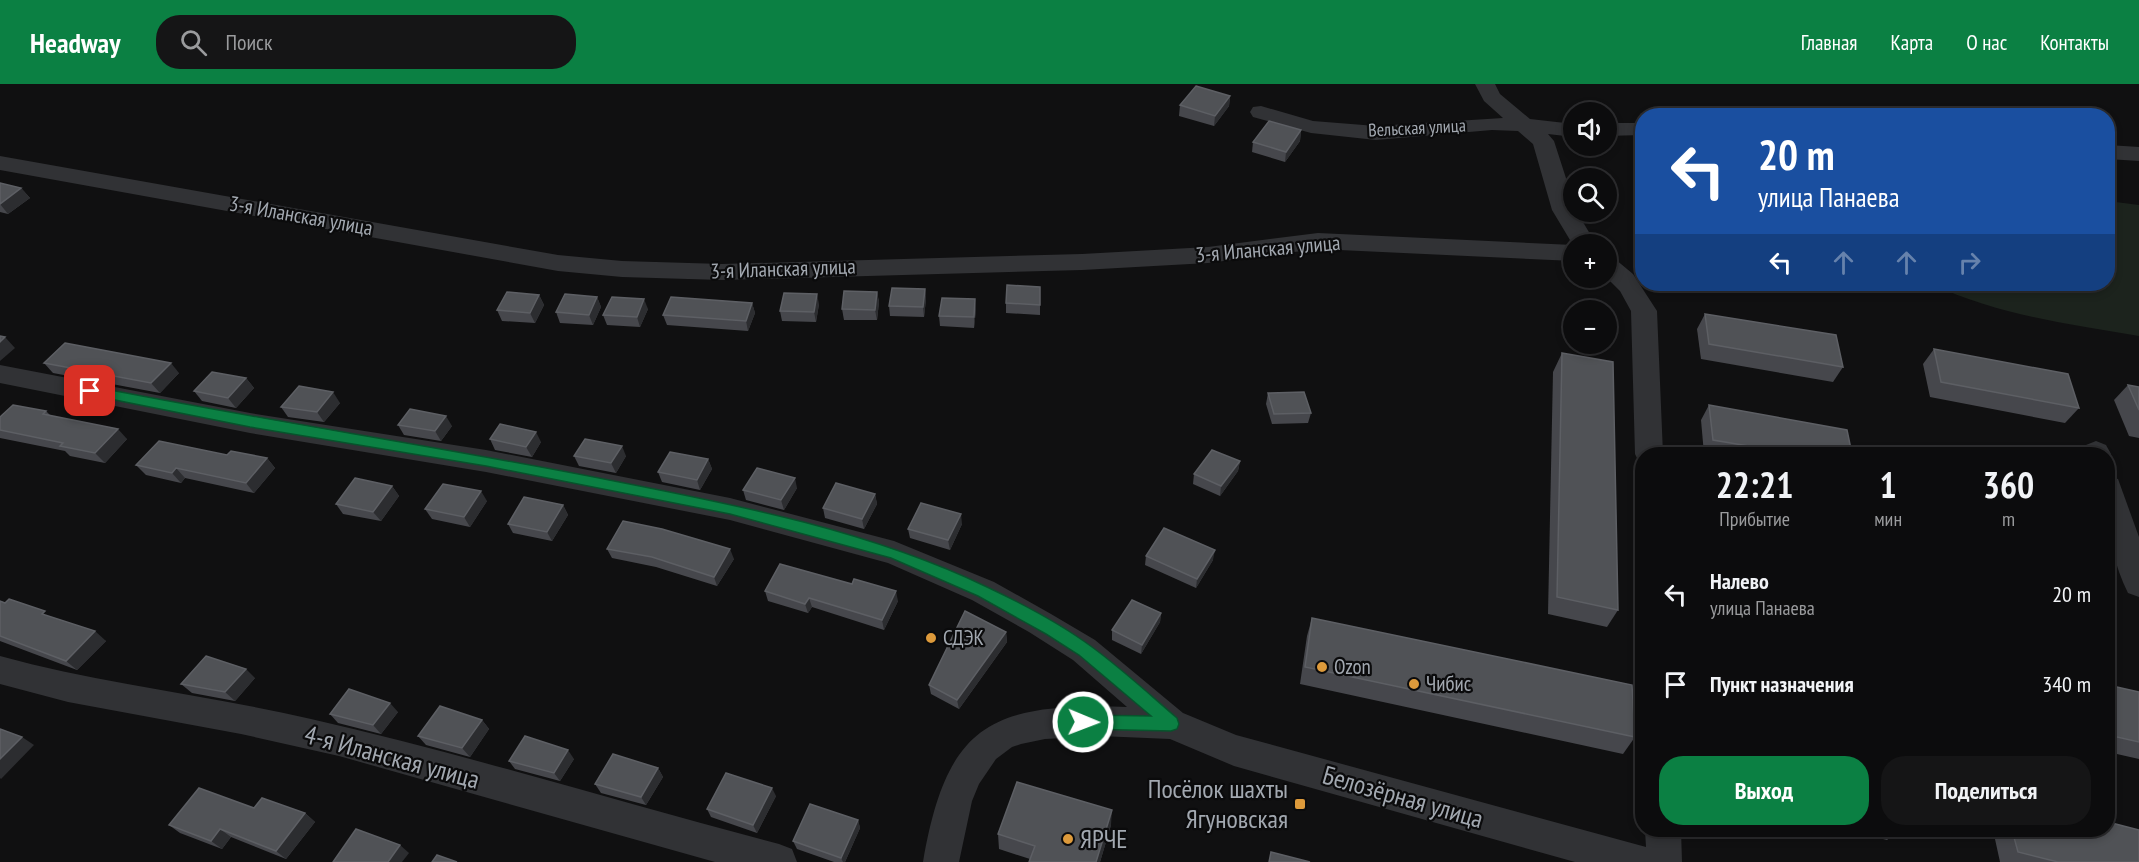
<!DOCTYPE html>
<html lang="ru">
<head>
<meta charset="utf-8">
<style>
  body { margin:0; font-family:"PT Sans Narrow",sans-serif; background:#151516; color:#f1f3f6; height:100vh; display:flex; flex-direction:column; font-size:22px; white-space:nowrap }
  * { box-sizing:border-box; margin:0 }
  p { font-size:20px; color:#9a9b9d }
  .icon { flex:none; width:33px; height:33px; fill:none; stroke:currentColor; stroke-width:2; stroke-linecap:round; stroke-linejoin:round }
  .map { position:relative; flex:1; overflow:hidden }
  .drawer { position:absolute; left:1635px; top:363px; width:480px; height:390px; display:flex; flex-direction:column; background:#0c0c0d; border-radius:24px; box-shadow:0 3px 9px #0003,0 0 0 2px #2c2c2e }
  .drawer>* { flex:none }
  .hud { position:absolute; left:1635px; top:24px; width:480px; height:183px; border-radius:24px; box-shadow:0 3px 9px #0003,0 0 0 2px #2c2c2e; background:#1a4fa0; color:#fff; overflow:hidden }
  .fabs { position:absolute; left:1563px; top:18px; display:grid; gap:12px }
  .fabs a { display:grid; place-items:center; width:54px; height:54px; border-radius:50%; background:#0c0c0d; box-shadow:0 3px 9px #0003,0 0 0 2px #2c2c2e; font-size:30px }
  .pin { position:absolute; display:grid; place-items:center; width:51px; height:51px; color:#fff; margin:-26px; border-radius:12px; box-shadow:0 3px 9px #0006 }
  .me { position:absolute; width:66px; margin:-33px; rotate:91deg; stroke-linejoin:round; filter:drop-shadow(0 0 4px #0008) }
  .turn { display:flex; align-items:center; gap:21px; height:126px; padding:0 24px; font-size:27px }
  .turn .icon { width:78px; height:78px; stroke-width:2.5 }
  .turn b { display:block; font-size:42px; line-height:51px }
  .lanes { display:flex; align-items:center; height:57px; padding:0 24px; background:#0003; justify-content:center; gap:30px; direction:ltr }
  .lanes .off { opacity:.35 }
  .eta { display:flex; justify-content:space-evenly; align-items:center; height:102px; text-align:center }
  .eta b { font-size:36px; font-weight:700; line-height:42px }
  .action { display:flex; gap:12px; margin-top:auto; padding:12px 24px }
  .action a { flex:1; height:69px; border-radius:24px; background:#0b8043; color:#fff; font-size:24px; font-weight:700; line-height:69px; text-align:center }
  .action a+a { background:#151516; color:#f1f3f6 }
  ul { padding:0; list-style:none }
  li { display:flex; align-items:center; gap:18px; height:90px; padding:0 24px }
  li div { flex:1 }
  li b { display:block; font-size:22px }
  li em { font-style:normal }
  header { display:flex; align-items:center; gap:36px; box-sizing:border-box; height:84px; padding:0 30px; background:#0b8043; color:#fff }
  header strong { font-size:28px }
  nav { display:flex; gap:33px; margin-inline-start:auto; font-size:21px }
  .search { width:420px; height:54px; background:#151516; display:flex; align-items:center; gap:15px; box-sizing:border-box; padding:0 21px; border-radius:24px; color:#9a9b9d; font-size:22px }
  .map>svg:first-child { display:block }
</style>
</head>
<body>
<header>
<strong>Headway</strong>
<div class="search"><svg class="icon" aria-label="search" viewBox="0 0 24 24"><circle cx="10" cy="10" r="6"/><path d="M15 15l6 6"/></svg>Поиск</div>
<nav><a>Главная</a><a>Карта</a><a>О нас</a><a>Контакты</a></nav>
</header>
<div class="map">
<svg width="2139" height="778" viewBox="0 0 2139 778">
  <rect width="100%" height="100%" fill="#101011"/>
  <!-- green -->
  <path fill="#1c231d" d="M 2108,117 L 2139,121 L 2139,252 C 2069,240 1997,231 1932,200 L 2108,200 Z"/>
  <g fill="none" stroke-linecap="round" stroke-linejoin="round">
    <!-- minor -->
    <g fill="#313235" fill-rule="evenodd">
      <path d="M 1475,0 L 1495,0 L 1500,10 L 1530,35 L 1574,40 L 1574,53 L 1548,50 L 1554,57 L 1574,119 L 1574,128 L 1577,128 L 1596,160 L 1574,160 L 1574,177 L 1318,165 L 1208,179 L 1082,186 L 722,196 L 622,193 L 558,187 L 0,86 L 0,72 L 558,171 L 622,177 L 722,180 L 1082,170 L 1208,163 L 1318,149 L 1573,161 L 1552,126 L 1533,60 L 1518,47 L 1492,46 L 1376,56 L 1311,49 L 1253,33 L 1250,28 L 1253,23 L 1261,22 L 1313,37 L 1376,42 L 1503,34 L 1484,17 Z"/>
      <path d="M 1606,39 L 1642,39 L 1642,51 L 1606,52 Z"/>
      <path d="M 2108,61 L 2139,63 L 2139,77 L 2108,75 Z"/>
      <path d="M 1606,173 L 1615,175 L 1633,190 L 1657,227 L 1663,370 L 1642,370 L 1642,379 L 1639,378 L 1635,370 L 1631,227 L 1620,207 L 1606,193 Z"/>
      <path d="M 0,281 L 250,329 L 486,366 L 730,414 L 894,457 L 994,498 L 1051,530 L 1095,556 L 1183,629 L 1236,651 L 1646,763 L 1645,746 L 1681,746 L 1682,778 L 1575,778 L 1234,682 L 1170,655 L 1100,652 L 1045,655 L 1021,660 L 1012,663 L 996,675 L 979,700 L 972,717 L 959,778 L 923,778 C 947,638 992,619 1127,623 L 1073,576 L 1029,548 L 972,516 L 888,479 L 730,436 L 486,388 L 250,349 L 0,299 Z"/>
      <path d="M 2096,357 L 2106,361 L 2111,370 L 2108,376 L 2108,370 L 2083,370 L 2082,368 L 2086,361 Z"/>
      <path d="M 2108,392 L 2118,395 L 2139,453 L 2139,513 L 2128,509 C 2110,473 2104,431 2108,392 Z"/>
      <path d="M 0,572 C 102,600 208,611 311,635 C 468,671 623,719 779,760 L 792,765 L 797,778 L 715,778 L 339,672 L 241,650 L 68,618 L 0,600 Z"/>
    </g>
  </g>
  <!-- wall -->
  <g fill="#46474c">
    <path d="M 1230,12 L 1229,22 L 1214,42 L 1179,32 L 1180,21 Z"/>
    <path d="M 1301,46 L 1300,57 L 1285,78 L 1252,68 L 1253,58 Z"/>
    <path d="M 0,99 L 21,104 L 30,114 L 8,130 L 0,128 Z"/>
    <path d="M 1040,203 L 1040,231 L 1006,229 L 1006,219 Z"/>
    <path d="M 925,205 L 926,215 L 924,233 L 890,232 L 889,222 Z"/>
    <path d="M 877,208 L 879,218 L 877,236 L 844,236 L 842,225 Z"/>
    <path d="M 539,211 L 544,221 L 535,239 L 502,237 L 497,226 Z"/>
    <path d="M 597,213 L 601,223 L 593,241 L 560,239 L 556,228 Z"/>
    <path d="M 752,219 L 755,229 L 748,247 L 667,241 L 663,231 Z"/>
    <path d="M 819,220 L 816,238 L 782,237 L 780,227 Z"/>
    <path d="M 648,225 L 640,243 L 607,241 L 603,231 Z"/>
    <path d="M 976,225 L 974,244 L 940,242 L 939,232 Z"/>
    <path d="M 1705,230 L 1843,283 L 1833,298 L 1701,275 L 1697,245 Z"/>
    <path d="M 1934,265 L 2079,324 L 2065,339 L 1930,313 L 1923,280 Z"/>
    <path d="M 1562,269 L 1618,526 L 1607,543 L 1548,530 L 1553,288 Z"/>
    <path d="M 44,279 L 179,289 L 160,309 L 53,289 Z"/>
    <path d="M 246,294 L 254,304 L 236,324 L 202,317 L 194,307 Z"/>
    <path d="M 2128,301 L 2139,303 L 2139,354 L 2129,352 L 2114,316 Z"/>
    <path d="M 1268,309 L 1311,329 L 1308,339 L 1272,340 L 1266,320 Z"/>
    <path d="M 340,319 L 324,338 L 288,333 L 281,323 Z"/>
    <path d="M 1709,321 L 1852,370 L 1704,370 L 1701,336 Z"/>
    <path d="M 46,327 L 51,332 L 127,355 L 105,379 L 70,372 L 65,367 L 0,354 L 0,333 Z"/>
    <path d="M 398,341 L 452,342 L 441,357 L 404,351 Z"/>
    <path d="M 490,355 L 541,358 L 532,373 L 495,366 Z"/>
    <path d="M 1955,365 L 1984,370 L 1950,370 Z"/>
    <path d="M 227,371 L 267,374 L 275,384 L 254,409 L 185,394 L 181,399 L 146,391 L 136,381 Z"/>
    <path d="M 574,372 L 626,372 L 616,389 L 579,382 Z"/>
    <path d="M 708,375 L 712,385 L 700,406 L 662,398 L 658,388 Z"/>
    <path d="M 1240,377 L 1238,387 L 1220,412 L 1193,400 L 1194,390 Z"/>
    <path d="M 392,402 L 399,412 L 381,437 L 343,430 L 336,420 Z"/>
    <path d="M 797,404 L 784,426 L 746,416 L 743,406 Z"/>
    <path d="M 875,410 L 877,420 L 864,445 L 825,434 L 823,424 Z"/>
    <path d="M 487,417 L 470,443 L 432,435 L 425,425 Z"/>
    <path d="M 563,421 L 568,431 L 552,457 L 513,449 L 508,440 Z"/>
    <path d="M 962,440 L 950,466 L 910,454 L 908,445 Z"/>
    <path d="M 607,465 L 734,475 L 717,502 L 656,483 L 612,474 Z"/>
    <path d="M 1146,472 L 1213,476 L 1196,504 L 1145,481 Z"/>
    <path d="M 852,500 L 898,517 L 884,546 L 812,523 L 808,529 L 768,517 L 765,507 Z"/>
    <path d="M 0,517 L 51,533 L 106,557 L 77,586 L 0,557 Z"/>
    <path d="M 1161,529 L 1160,538 L 1141,570 L 1112,556 L 1112,546 Z"/>
    <path d="M 1312,534 L 1635,653 L 1623,670 L 1300,600 L 1307,552 Z"/>
    <path d="M 1006,548 L 1007,558 L 959,625 L 931,610 L 929,601 Z"/>
    <path d="M 255,594 L 235,617 L 192,609 L 181,600 Z"/>
    <path d="M 2108,601 L 2139,608 L 2139,675 L 2108,668 Z"/>
    <path d="M 398,628 L 381,650 L 338,639 L 330,630 Z"/>
    <path d="M 482,636 L 489,645 L 470,673 L 426,661 L 418,652 Z"/>
    <path d="M 574,675 L 560,697 L 515,685 L 509,677 Z"/>
    <path d="M 658,684 L 663,693 L 646,721 L 601,709 L 595,700 Z"/>
    <path d="M 776,712 L 757,749 L 711,733 L 707,725 Z"/>
    <path d="M 254,724 L 305,729 L 315,738 L 286,775 L 231,753 L 222,765 L 180,749 L 169,741 Z"/>
    <path d="M 858,736 L 860,744 L 845,778 L 834,778 L 797,765 L 793,757 Z"/>
    <path d="M 1111,741 L 1100,778 L 1029,778 L 1030,775 L 999,765 L 998,750 Z"/>
    <path d="M 1847,746 L 1900,746 L 1887,756 Z"/>
    <path d="M 1993,746 L 2108,746 L 2139,778 L 2000,778 Z"/>
  </g>
  <!-- shaded-wall -->
  <g fill="#2c2d30">
    <path d="M 1230,12 L 1229,22 L 1214,42 L 1215,32 Z"/>
    <path d="M 1301,46 L 1300,57 L 1285,78 L 1286,68 Z"/>
    <path d="M 21,104 L 30,114 L 8,130 L 0,120 Z"/>
    <path d="M 925,205 L 926,215 L 924,233 L 923,223 Z"/>
    <path d="M 877,208 L 879,218 L 877,236 L 875,226 Z"/>
    <path d="M 817,210 L 819,220 L 816,238 L 814,228 Z"/>
    <path d="M 539,211 L 544,221 L 535,239 L 530,229 Z"/>
    <path d="M 597,213 L 601,223 L 593,241 L 589,231 Z"/>
    <path d="M 644,215 L 648,225 L 640,243 L 637,233 Z"/>
    <path d="M 975,215 L 976,225 L 974,244 L 974,233 Z"/>
    <path d="M 752,219 L 755,229 L 748,247 L 746,237 Z"/>
    <path d="M 5,253 L 15,264 L 0,277 L 0,258 Z"/>
    <path d="M 171,279 L 179,289 L 160,309 L 151,299 Z"/>
    <path d="M 246,294 L 254,304 L 236,324 L 228,314 Z"/>
    <path d="M 333,308 L 340,319 L 324,338 L 317,328 Z"/>
    <path d="M 446,332 L 452,342 L 441,357 L 435,347 Z"/>
    <path d="M 118,345 L 127,355 L 105,379 L 95,369 Z"/>
    <path d="M 536,348 L 541,358 L 532,373 L 526,363 Z"/>
    <path d="M 622,362 L 626,372 L 616,389 L 611,379 Z"/>
    <path d="M 267,374 L 275,384 L 254,409 L 246,399 Z"/>
    <path d="M 708,375 L 712,385 L 700,406 L 697,396 Z"/>
    <path d="M 1240,377 L 1238,387 L 1220,412 L 1221,402 Z"/>
    <path d="M 176,384 L 185,394 L 181,399 L 172,389 Z"/>
    <path d="M 795,394 L 797,404 L 784,426 L 781,416 Z"/>
    <path d="M 392,402 L 399,412 L 381,437 L 373,428 Z"/>
    <path d="M 481,407 L 487,417 L 470,443 L 464,433 Z"/>
    <path d="M 875,410 L 877,420 L 864,445 L 862,435 Z"/>
    <path d="M 563,421 L 568,431 L 552,457 L 547,448 Z"/>
    <path d="M 961,430 L 962,440 L 950,466 L 948,456 Z"/>
    <path d="M 730,465 L 734,475 L 717,502 L 714,493 Z"/>
    <path d="M 1215,466 L 1213,476 L 1196,504 L 1197,495 Z"/>
    <path d="M 896,507 L 898,517 L 884,546 L 882,536 Z"/>
    <path d="M 809,514 L 812,523 L 808,529 L 805,520 Z"/>
    <path d="M 1161,529 L 1160,538 L 1141,570 L 1142,561 Z"/>
    <path d="M 95,547 L 106,557 L 77,586 L 66,577 Z"/>
    <path d="M 1006,548 L 1007,558 L 959,625 L 957,616 Z"/>
    <path d="M 246,585 L 255,594 L 235,617 L 225,608 Z"/>
    <path d="M 390,619 L 398,628 L 381,650 L 373,641 Z"/>
    <path d="M 482,636 L 489,645 L 470,673 L 462,664 Z"/>
    <path d="M 22,653 L 34,661 L 1,695 L 0,694 L 0,675 Z"/>
    <path d="M 568,666 L 574,675 L 560,697 L 554,689 Z"/>
    <path d="M 658,684 L 663,693 L 646,721 L 641,713 Z"/>
    <path d="M 772,704 L 776,712 L 757,749 L 753,741 Z"/>
    <path d="M 1112,726 L 1111,741 L 1100,778 L 1096,778 Z"/>
    <path d="M 305,729 L 315,738 L 286,775 L 276,767 Z"/>
    <path d="M 858,736 L 860,744 L 845,778 L 843,778 L 841,774 Z"/>
    <path d="M 220,745 L 231,753 L 222,765 L 211,757 Z"/>
    <path d="M 400,761 L 409,769 L 402,778 L 388,778 Z"/>
  </g>
  <!-- building -->
  <g fill="#505256" stroke="#5d5f64" stroke-width="1.5">
    <path d="M 1196,2 L 1230,12 L 1215,32 L 1180,21 Z"/>
    <path d="M 1269,37 L 1301,46 L 1286,68 L 1253,58 Z"/>
    <path d="M 0,99 L 21,104 L 0,120 Z"/>
    <path d="M 1007,201 L 1040,203 L 1040,221 L 1006,219 Z"/>
    <path d="M 892,204 L 925,205 L 923,223 L 889,222 Z"/>
    <path d="M 844,207 L 877,208 L 875,226 L 842,225 Z"/>
    <path d="M 507,208 L 539,211 L 530,229 L 497,226 Z"/>
    <path d="M 784,209 L 817,210 L 814,228 L 780,227 Z"/>
    <path d="M 565,210 L 597,213 L 589,231 L 556,228 Z"/>
    <path d="M 612,213 L 644,215 L 637,233 L 603,231 Z"/>
    <path d="M 671,213 L 752,219 L 746,237 L 663,231 Z"/>
    <path d="M 942,214 L 975,215 L 974,233 L 939,232 Z"/>
    <path d="M 1705,230 L 1836,251 L 1843,283 L 1709,260 Z"/>
    <path d="M 0,252 L 5,253 L 0,258 Z"/>
    <path d="M 65,259 L 171,279 L 151,299 L 44,279 Z"/>
    <path d="M 1934,265 L 2068,290 L 2079,324 L 1941,298 Z"/>
    <path d="M 1562,269 L 1613,278 L 1618,526 L 1557,513 Z"/>
    <path d="M 212,288 L 246,294 L 228,314 L 194,307 Z"/>
    <path d="M 2128,301 L 2139,303 L 2139,326 Z"/>
    <path d="M 299,302 L 333,308 L 317,328 L 281,323 Z"/>
    <path d="M 1304,308 L 1311,329 L 1274,330 L 1268,309 Z"/>
    <path d="M 13,321 L 46,327 L 43,330 L 118,345 L 95,369 L 60,362 L 63,359 L 0,346 L 0,333 Z"/>
    <path d="M 1709,321 L 1847,346 L 1852,370 L 1796,370 L 1713,356 Z"/>
    <path d="M 410,325 L 446,332 L 435,347 L 398,341 Z"/>
    <path d="M 500,340 L 536,348 L 526,363 L 490,355 Z"/>
    <path d="M 585,355 L 622,362 L 611,379 L 574,372 Z"/>
    <path d="M 159,357 L 227,371 L 231,367 L 267,374 L 246,399 L 176,384 L 172,389 L 136,381 Z"/>
    <path d="M 1955,365 L 1984,370 L 1956,370 Z"/>
    <path d="M 1212,366 L 1240,377 L 1221,402 L 1194,390 Z"/>
    <path d="M 670,368 L 708,375 L 697,396 L 658,388 Z"/>
    <path d="M 757,384 L 795,394 L 781,416 L 743,406 Z"/>
    <path d="M 355,394 L 392,402 L 373,428 L 336,420 Z"/>
    <path d="M 836,399 L 875,410 L 862,435 L 823,424 Z"/>
    <path d="M 443,400 L 481,407 L 464,433 L 425,425 Z"/>
    <path d="M 524,413 L 563,421 L 547,448 L 508,440 Z"/>
    <path d="M 921,419 L 961,430 L 948,456 L 908,445 Z"/>
    <path d="M 2108,419 L 2112,431 L 2108,431 Z"/>
    <path d="M 623,437 L 662,445 L 730,465 L 714,493 L 652,473 L 607,465 Z"/>
    <path d="M 1164,444 L 1215,466 L 1197,495 L 1146,472 Z"/>
    <path d="M 780,480 L 852,500 L 854,495 L 896,507 L 882,536 L 809,514 L 805,520 L 765,507 Z"/>
    <path d="M 9,515 L 45,527 L 42,530 L 95,547 L 66,577 L 0,552 L 0,517 L 5,519 Z"/>
    <path d="M 1132,516 L 1161,529 L 1142,561 L 1112,546 Z"/>
    <path d="M 965,527 L 1006,548 L 957,616 L 929,601 Z"/>
    <path d="M 1312,534 L 1632,601 L 1635,653 L 1305,583 Z"/>
    <path d="M 206,572 L 246,585 L 225,608 L 181,600 Z"/>
    <path d="M 2108,601 L 2139,608 L 2139,658 L 2108,651 Z"/>
    <path d="M 349,605 L 390,619 L 373,641 L 330,630 Z"/>
    <path d="M 440,622 L 482,636 L 462,664 L 418,652 Z"/>
    <path d="M 0,645 L 22,653 L 0,675 Z"/>
    <path d="M 525,652 L 568,666 L 554,689 L 509,677 Z"/>
    <path d="M 613,670 L 658,684 L 641,713 L 595,700 Z"/>
    <path d="M 726,689 L 772,704 L 753,741 L 707,725 Z"/>
    <path d="M 1017,698 L 1112,726 L 1096,778 L 1029,778 L 1035,762 L 998,750 Z"/>
    <path d="M 199,704 L 254,724 L 262,714 L 305,729 L 276,767 L 220,745 L 211,757 L 169,741 Z"/>
    <path d="M 810,720 L 858,736 L 841,774 L 793,757 Z"/>
    <path d="M 2108,738 L 2139,746 L 2139,778 L 2058,778 L 2018,768 L 2012,746 L 2108,746 Z"/>
    <path d="M 356,745 L 400,761 L 388,778 L 333,778 Z"/>
    <path d="M 1271,768 L 1310,778 L 1269,778 Z"/>
    <path d="M 437,771 L 457,778 L 432,778 Z"/>
  </g>
  <!-- route -->
  <path fill="#0b8043" stroke="#07532c" stroke-width="1.5" d="M 90,302 C 262,336 436,362 609,396 C 737,421 868,446 987,503 C 1023,520 1061,540 1092,563 C 1122,585 1149,610 1177,634 L 1179,640 L 1177,645 L 1171,647 L 1083,645 L 1077,643 L 1075,638 L 1077,633 L 1083,631 L 1151,632 L 1079,571 L 1046,550 L 978,512 L 891,474 L 730,430 L 486,382 L 250,343 L 85,310 L 83,307 Z"/>
  <!-- markers -->
  <g fill="#dd9a3b" stroke="#0b0b0c" stroke-width="2">
    <circle cx="931" cy="554" r="6"/>
    <circle cx="1322" cy="583" r="6"/>
    <circle cx="1414" cy="600" r="6"/>
    <rect x="1294" y="714" width="12" height="12" rx="3"/>
    <circle cx="1068" cy="755" r="6"/>
  </g>
  <g text-anchor="middle" stroke-width="4.5" stroke-linejoin="round" paint-order="stroke">
    <!-- far-street labels -->
    <g font-size="18" fill="#a2a8b0" stroke="#0b0b0c">
      <text transform="translate(1417 44) rotate(-3)" y="6">Вельская улица</text>
    </g>
    <!-- street labels -->
    <g font-size="21" fill="#a2a8b0" stroke="#0b0b0c">
      <text transform="translate(301 132) rotate(10)" y="7">3-я Иланская улица</text>
      <text transform="translate(1268 165) rotate(-5)" y="7">3-я Иланская улица</text>
      <text transform="translate(783 185) rotate(-2)" y="7">3-я Иланская улица</text>
    </g>
    <!-- poi labels -->
    <g font-size="21" fill="#a2a8b0" stroke="#0b0b0c" text-anchor="start">
      <text x="943" y="561">СДЭК</text>
      <text x="1334" y="590">Ozon</text>
      <text x="1426" y="607">Чибис</text>
    </g>
    <!-- near-street labels -->
    <g font-size="26" fill="#a2a8b0" stroke="#0b0b0c">
      <text transform="translate(392 673) rotate(15)" y="9">4-я Иланская улица</text>
      <text transform="translate(1403 713) rotate(16)" y="9">Белозёрная улица</text>
    </g>
    <!-- near-poi labels -->
    <g font-size="26" fill="#a2a8b0" stroke="#0b0b0c" text-anchor="end">
      <text x="1288" y="714">Посёлок шахты<tspan x="1288" dy="30">Ягуновская</tspan></text>
      <text x="1080" y="764" text-anchor="start">ЯРЧЕ</text>
    </g>
  </g>
</svg>
<div class="fabs">
<a><svg class="icon" aria-label="sound" viewBox="0 0 24 24"><path d="M4 9h4l5-4v14l-5-4H4zM17 9q2 3 0 6"/></svg></a>
<a><svg class="icon" aria-label="search" viewBox="0 0 24 24"><circle cx="10" cy="10" r="6"/><path d="M15 15l6 6"/></svg></a>
<a>+</a>
<a>−</a>
</div>
<div class="pin" style="left:90px;top:307px;background:#d93025"><svg class="icon" aria-label="arrive" viewBox="0 0 24 24"><path d="M6 21V4h12l-3 4 3 4H6"/></svg></div>
<svg class="me" style="left:1083px;top:638px" viewBox="-20 -20 40 40"><circle r="17" fill="#0b8043" stroke="#fff" stroke-width="3"/><path d="M0-11L8 9 0 5-8 9z" fill="#fff"/></svg>
<div class="hud">
<div class="turn"><svg class="icon" aria-label="left" viewBox="0 0 24 24"><path d="M17 20v-9H6M10 6l-5 5 5 5"/></svg><div><b>20 m</b>улица Панаева</div></div>
<div class="lanes"><svg class="icon" aria-label="left" viewBox="0 0 24 24"><path d="M17 20v-9H6M10 6l-5 5 5 5"/></svg><svg class="icon off" aria-label="ahead" viewBox="0 0 24 24"><path d="M12 20V5M6 11l6-6 6 6"/></svg><svg class="icon off" aria-label="ahead" viewBox="0 0 24 24"><path d="M12 20V5M6 11l6-6 6 6"/></svg><svg class="icon off" aria-label="right" viewBox="0 0 24 24"><path d="M7 20v-9h11M14 6l5 5-5 5"/></svg></div>
</div>
<section class="drawer">
<div class="eta">
<div><b>22:21</b><p>Прибытие</p></div>
<div><b>1</b><p>мин</p></div>
<div><b>360</b><p>m</p></div>
</div>
<ul>
<li><svg class="icon" aria-label="left" viewBox="0 0 24 24"><path d="M17 20v-9H6M10 6l-5 5 5 5"/></svg><div><b>Налево</b><p>улица Панаева</p></div><em>20 m</em></li>
<li><svg class="icon" aria-label="arrive" viewBox="0 0 24 24"><path d="M6 21V4h12l-3 4 3 4H6"/></svg><div><b>Пункт назначения</b></div><em>340 m</em></li>
</ul>
<div class="action"><a>Выход</a><a>Поделиться</a></div>
</section>
</div>
</body>
</html>
